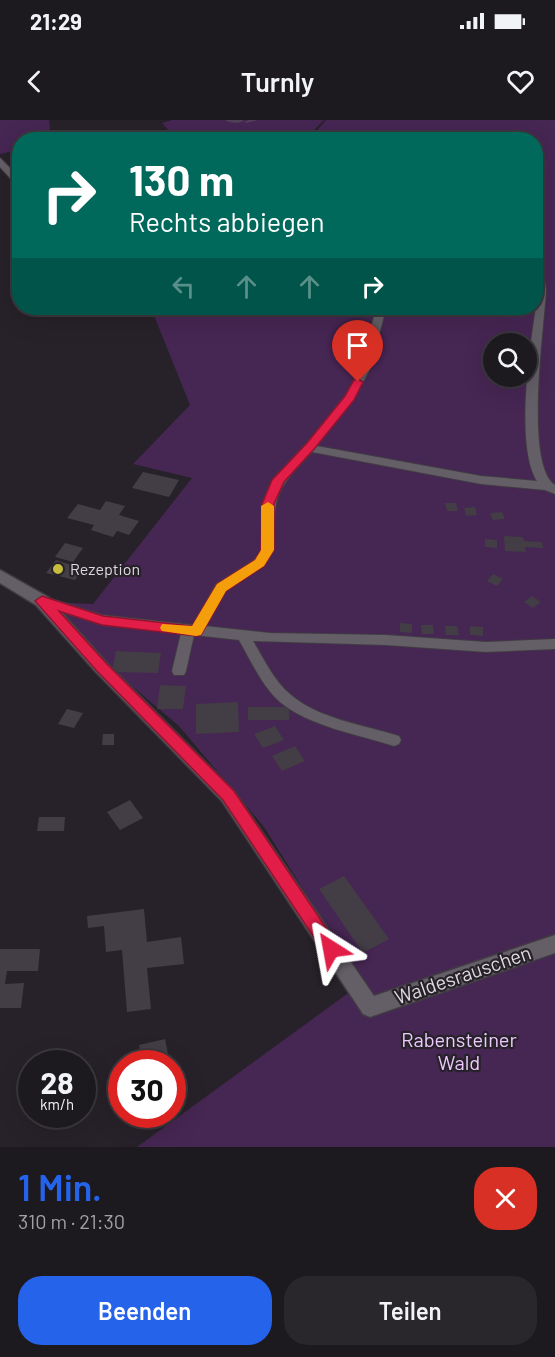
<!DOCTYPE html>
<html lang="de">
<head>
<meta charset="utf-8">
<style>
  body { margin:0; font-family:Barlow,sans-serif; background:#2a272c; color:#f1f3f6; height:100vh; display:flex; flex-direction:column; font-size:22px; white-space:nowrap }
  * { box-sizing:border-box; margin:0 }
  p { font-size:20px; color:#a0a1a4 }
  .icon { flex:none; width:33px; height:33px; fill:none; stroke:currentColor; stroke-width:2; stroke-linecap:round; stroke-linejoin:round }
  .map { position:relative; height:1027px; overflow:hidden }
  .side { display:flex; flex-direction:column; background:#1d1a1f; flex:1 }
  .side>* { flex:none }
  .hud { position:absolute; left:12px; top:12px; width:531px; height:183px; border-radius:24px; box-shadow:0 6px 24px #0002,0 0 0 2px #3b383d; background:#00695c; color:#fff; overflow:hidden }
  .controls { position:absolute; left:483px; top:213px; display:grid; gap:12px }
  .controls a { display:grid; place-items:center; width:54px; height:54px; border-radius:50%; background:#1d1a1f; box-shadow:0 6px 24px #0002,0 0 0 2px #3b383d; font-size:30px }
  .speed { position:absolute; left:18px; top:930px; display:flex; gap:12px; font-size:30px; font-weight:700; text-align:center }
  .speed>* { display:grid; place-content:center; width:78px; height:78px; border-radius:50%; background:#1d1a1f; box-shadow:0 6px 24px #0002,0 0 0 2px #3b383d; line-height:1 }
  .speed small { font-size:15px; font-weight:400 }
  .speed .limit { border:9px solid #d22; background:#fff; color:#111 }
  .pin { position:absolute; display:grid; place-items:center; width:51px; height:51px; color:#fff; margin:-62px -26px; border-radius:50% 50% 50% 0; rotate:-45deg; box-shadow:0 0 6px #0007 }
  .pin .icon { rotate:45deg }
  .me { position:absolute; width:66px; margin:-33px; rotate:326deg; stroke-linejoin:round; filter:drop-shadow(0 0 4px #0008) }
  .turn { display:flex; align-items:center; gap:21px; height:126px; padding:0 18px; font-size:27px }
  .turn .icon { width:78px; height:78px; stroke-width:2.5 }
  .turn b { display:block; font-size:42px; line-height:51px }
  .lanes { display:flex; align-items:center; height:57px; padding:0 18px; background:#0003; justify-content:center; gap:30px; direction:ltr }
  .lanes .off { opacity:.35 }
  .round { display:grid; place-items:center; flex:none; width:63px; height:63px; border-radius:24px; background:#2a272c }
  .head { display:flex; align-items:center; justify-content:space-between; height:102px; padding:0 18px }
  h1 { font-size:36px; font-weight:600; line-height:45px; color:#2563eb }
  .primary-button { display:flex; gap:12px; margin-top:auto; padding:12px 18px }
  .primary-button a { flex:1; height:69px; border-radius:24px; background:#2563eb; color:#fff; font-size:24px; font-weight:600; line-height:69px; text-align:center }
  .primary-button a+a { background:#2a272c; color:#f1f3f6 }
  .status { display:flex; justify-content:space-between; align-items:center; height:42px; padding:0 30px; background:#1d1a1f; direction:ltr }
  .status svg { height:16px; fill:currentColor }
  header { display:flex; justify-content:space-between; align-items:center; height:78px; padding:0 18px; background:#1d1a1f; font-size:27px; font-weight:600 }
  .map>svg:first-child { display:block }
</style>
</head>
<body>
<div class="status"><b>21:29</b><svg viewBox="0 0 49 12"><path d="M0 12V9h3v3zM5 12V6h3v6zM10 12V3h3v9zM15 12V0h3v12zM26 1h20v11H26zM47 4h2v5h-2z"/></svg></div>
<header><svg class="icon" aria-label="back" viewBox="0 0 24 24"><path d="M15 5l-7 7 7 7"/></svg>Turnly<svg class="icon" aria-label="heart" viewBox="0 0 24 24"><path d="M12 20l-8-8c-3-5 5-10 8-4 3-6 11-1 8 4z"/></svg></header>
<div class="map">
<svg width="555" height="1027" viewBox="0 0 555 1027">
  <rect width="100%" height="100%" fill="#272229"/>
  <!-- green -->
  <g fill="#462653" fill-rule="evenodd">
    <path d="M 0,0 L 49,0 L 51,19 L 20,20 L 19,30 L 0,34 Z"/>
    <path d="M 172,0 L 324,0 L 310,14 L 286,11 L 277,19 L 177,20 L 162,3 Z"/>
    <path d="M 326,0 L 555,0 L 555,1027 L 137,1027 L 362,863 L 264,707 L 179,606 L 93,533 L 49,482 L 93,484 L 192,358 L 133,344 L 190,285 L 151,188 L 536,188 L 536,20 L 280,19 L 287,13 L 312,16 ZM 494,224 L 526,224 L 526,256 L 494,256 Z"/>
  </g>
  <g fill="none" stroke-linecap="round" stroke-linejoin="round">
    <!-- stream -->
    <g fill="#524159" fill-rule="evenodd">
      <path d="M 225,0 L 243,0 L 243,1 C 239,4 229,3 225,0 Z"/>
      <path d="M 249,0 L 258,0 L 246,3 L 244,2 Z"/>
    </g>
  </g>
  <!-- building -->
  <g fill="#433d46">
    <path d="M 143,352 L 179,360 L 169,377 L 132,368 Z"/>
    <path d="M 106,381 L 125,386 L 119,395 L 139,401 L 129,415 L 117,411 L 113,417 L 91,410 L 94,405 L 67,398 L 78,384 L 100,390 Z"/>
    <path d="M 445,383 L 456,383 L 458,391 L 447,391 Z"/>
    <path d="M 475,387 L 477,395 L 466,396 L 464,388 Z"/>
    <path d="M 502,392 L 505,399 L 493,400 L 490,393 Z"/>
    <path d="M 504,416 L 523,417 L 524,421 L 542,422 L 543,428 L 525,427 L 526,432 L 505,431 Z"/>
    <path d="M 485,419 L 497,420 L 497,428 L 485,427 Z"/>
    <path d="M 65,423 L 83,428 L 73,442 L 55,437 Z"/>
    <path d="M 56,440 L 71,445 L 83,448 L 75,460 L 46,453 Z"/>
    <path d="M 493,454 L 503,459 L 497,466 L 487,461 Z"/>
    <path d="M 532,476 L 541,482 L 533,488 L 524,482 Z"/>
    <path d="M 400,503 L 412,504 L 412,513 L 400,512 Z"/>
    <path d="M 421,505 L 433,505 L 434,514 L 422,514 Z"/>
    <path d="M 445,506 L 457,506 L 459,515 L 446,515 Z"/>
    <path d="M 470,506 L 483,507 L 483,516 L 470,515 Z"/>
    <path d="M 116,531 L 161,533 L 158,553 L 112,552 Z"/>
    <path d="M 160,565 L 186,566 L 183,589 L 157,589 Z"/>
    <path d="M 238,582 L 239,612 L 196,614 L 196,584 Z"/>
    <rect x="248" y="587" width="41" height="13"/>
    <path d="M 67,589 L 83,593 L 74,608 L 58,604 Z"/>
    <path d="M 275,606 L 284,620 L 263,628 L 254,614 Z"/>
    <path d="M 103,614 L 114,614 L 114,625 L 102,625 Z"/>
    <path d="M 295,626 L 305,641 L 282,651 L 272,636 Z"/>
    <path d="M 130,680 L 143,698 L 120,710 L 107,692 Z"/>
    <path d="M 39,697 L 65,697 L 64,711 L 37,711 Z"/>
    <path d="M 344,756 L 389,819 L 363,833 L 319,769 Z"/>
    <path d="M 144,789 L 147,822 L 181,817 L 184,844 L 147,848 L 151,889 L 127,892 L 122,830 L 106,832 L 104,806 L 88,808 L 87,796 Z"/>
    <path d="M 0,829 L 40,829 L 38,851 L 7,851 L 5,864 L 24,863 L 21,888 L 0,888 Z"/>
    <path d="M 165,919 L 170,944 L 143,944 L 139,925 Z"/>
  </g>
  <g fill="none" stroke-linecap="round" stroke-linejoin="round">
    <!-- service casing -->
    <g stroke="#413c43" stroke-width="2">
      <g id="service">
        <path d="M 0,38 L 18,56 L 18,60 L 12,60 L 0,47 Z"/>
        <path d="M 536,155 L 545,162 L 546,171 C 544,208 524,345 555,365 L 555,374 L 545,370 L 481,364 L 312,332 C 273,373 274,375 274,430 C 259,455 246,453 227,469 C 218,477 212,495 205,506 L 270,513 L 386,515 L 486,522 L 555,519 L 555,529 L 486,532 L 386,525 L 253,521 C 264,539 274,561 291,575 C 319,599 364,605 399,616 L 401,620 L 399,624 L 394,626 C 360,615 308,606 280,582 C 262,566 251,541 239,520 L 194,515 L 186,551 L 184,555 L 174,555 L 172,551 L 181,513 L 102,505 L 37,484 L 35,481 L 37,478 L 42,476 L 102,495 L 193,505 L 216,464 L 254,440 L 262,430 L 262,384 L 272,360 L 307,323 L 345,276 L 361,247 L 376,188 L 386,188 L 371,247 L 354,279 L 317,326 L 481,356 L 537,361 C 515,326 530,227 536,187 C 537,177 535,165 536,155 Z"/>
      </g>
    </g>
    <!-- minor casing -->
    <g stroke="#413c43" stroke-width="3">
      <path id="minor" d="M 0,450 L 48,477 L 107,543 L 234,671 L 374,876 L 555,815 L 555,833 L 370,897 L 363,894 L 222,681 L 95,551 L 36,485 L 0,463 Z"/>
    </g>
    <!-- service -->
    <use href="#service" fill="#645e66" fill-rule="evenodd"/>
    <!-- minor -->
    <use href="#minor" fill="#645e66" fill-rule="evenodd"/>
  </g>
  <!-- route -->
  <path fill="#e11d48" stroke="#92132f" stroke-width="1.5" d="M 358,259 L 363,262 L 354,280 L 315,328 L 284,362 L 274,384 L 274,430 L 264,446 L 226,471 L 201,515 L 196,516 L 102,505 L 59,491 L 106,543 L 234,671 L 337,824 L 340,829 L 337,834 L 331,836 L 325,834 L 223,680 L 96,550 L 35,481 L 42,476 L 103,496 L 192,506 L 217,464 L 255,440 L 261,430 L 262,384 L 272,360 L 307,323 L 345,276 L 354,260 Z"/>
  <!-- slow -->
  <path fill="#f59e0b" d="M 268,382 L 274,386 L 274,430 L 264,446 L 226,471 L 201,515 L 196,516 L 162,511 L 160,508 L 162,504 L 192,506 L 217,464 L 255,440 L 261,430 L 261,386 Z"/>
  <!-- markers -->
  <circle fill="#c5bc3d" stroke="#272229" stroke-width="2" cx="58" cy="449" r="6"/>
  <g text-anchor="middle" stroke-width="4.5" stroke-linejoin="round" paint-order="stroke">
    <!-- poi labels -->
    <g font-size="16" fill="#ddd9de" stroke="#272229" text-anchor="start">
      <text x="70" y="455">Rezeption</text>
    </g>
    <!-- near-street labels -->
    <g font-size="20" fill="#ddd9de" stroke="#272229">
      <text transform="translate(463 855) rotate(-19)" y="7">Waldesrauschen</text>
    </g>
    <!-- near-park labels -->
    <g font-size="20" fill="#edc9fd" stroke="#272229">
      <text x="459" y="927">Rabensteiner<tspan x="459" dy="23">Wald</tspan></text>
    </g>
  </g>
</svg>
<div class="controls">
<a><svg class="icon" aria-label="search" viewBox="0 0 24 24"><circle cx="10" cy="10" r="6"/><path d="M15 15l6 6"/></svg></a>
</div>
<div class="speed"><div>28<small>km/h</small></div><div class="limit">30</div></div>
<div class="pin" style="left:358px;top:262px;background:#d93025"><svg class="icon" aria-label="arrive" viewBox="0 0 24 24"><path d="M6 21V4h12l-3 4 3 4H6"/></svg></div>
<svg class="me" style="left:331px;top:829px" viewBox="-20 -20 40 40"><path d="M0-17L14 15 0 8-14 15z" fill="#e11d48" stroke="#fff" stroke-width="4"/></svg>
<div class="hud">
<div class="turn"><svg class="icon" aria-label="right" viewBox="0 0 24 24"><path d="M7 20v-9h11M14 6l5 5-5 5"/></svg><div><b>130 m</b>Rechts abbiegen</div></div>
<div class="lanes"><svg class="icon off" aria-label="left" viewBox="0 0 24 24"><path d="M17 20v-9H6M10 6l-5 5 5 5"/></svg><svg class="icon off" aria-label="ahead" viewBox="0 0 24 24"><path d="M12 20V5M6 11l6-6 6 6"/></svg><svg class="icon off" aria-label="ahead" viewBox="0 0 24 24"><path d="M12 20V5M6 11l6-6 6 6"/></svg><svg class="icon" aria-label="right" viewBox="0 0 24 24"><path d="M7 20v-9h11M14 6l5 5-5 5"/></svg></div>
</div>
</div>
<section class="side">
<div class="head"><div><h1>1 Min.</h1><p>310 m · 21:30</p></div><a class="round" style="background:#d93025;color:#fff"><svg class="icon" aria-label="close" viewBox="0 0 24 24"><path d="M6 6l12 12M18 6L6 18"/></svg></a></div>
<div class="primary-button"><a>Beenden</a><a>Teilen</a></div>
</section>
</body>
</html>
